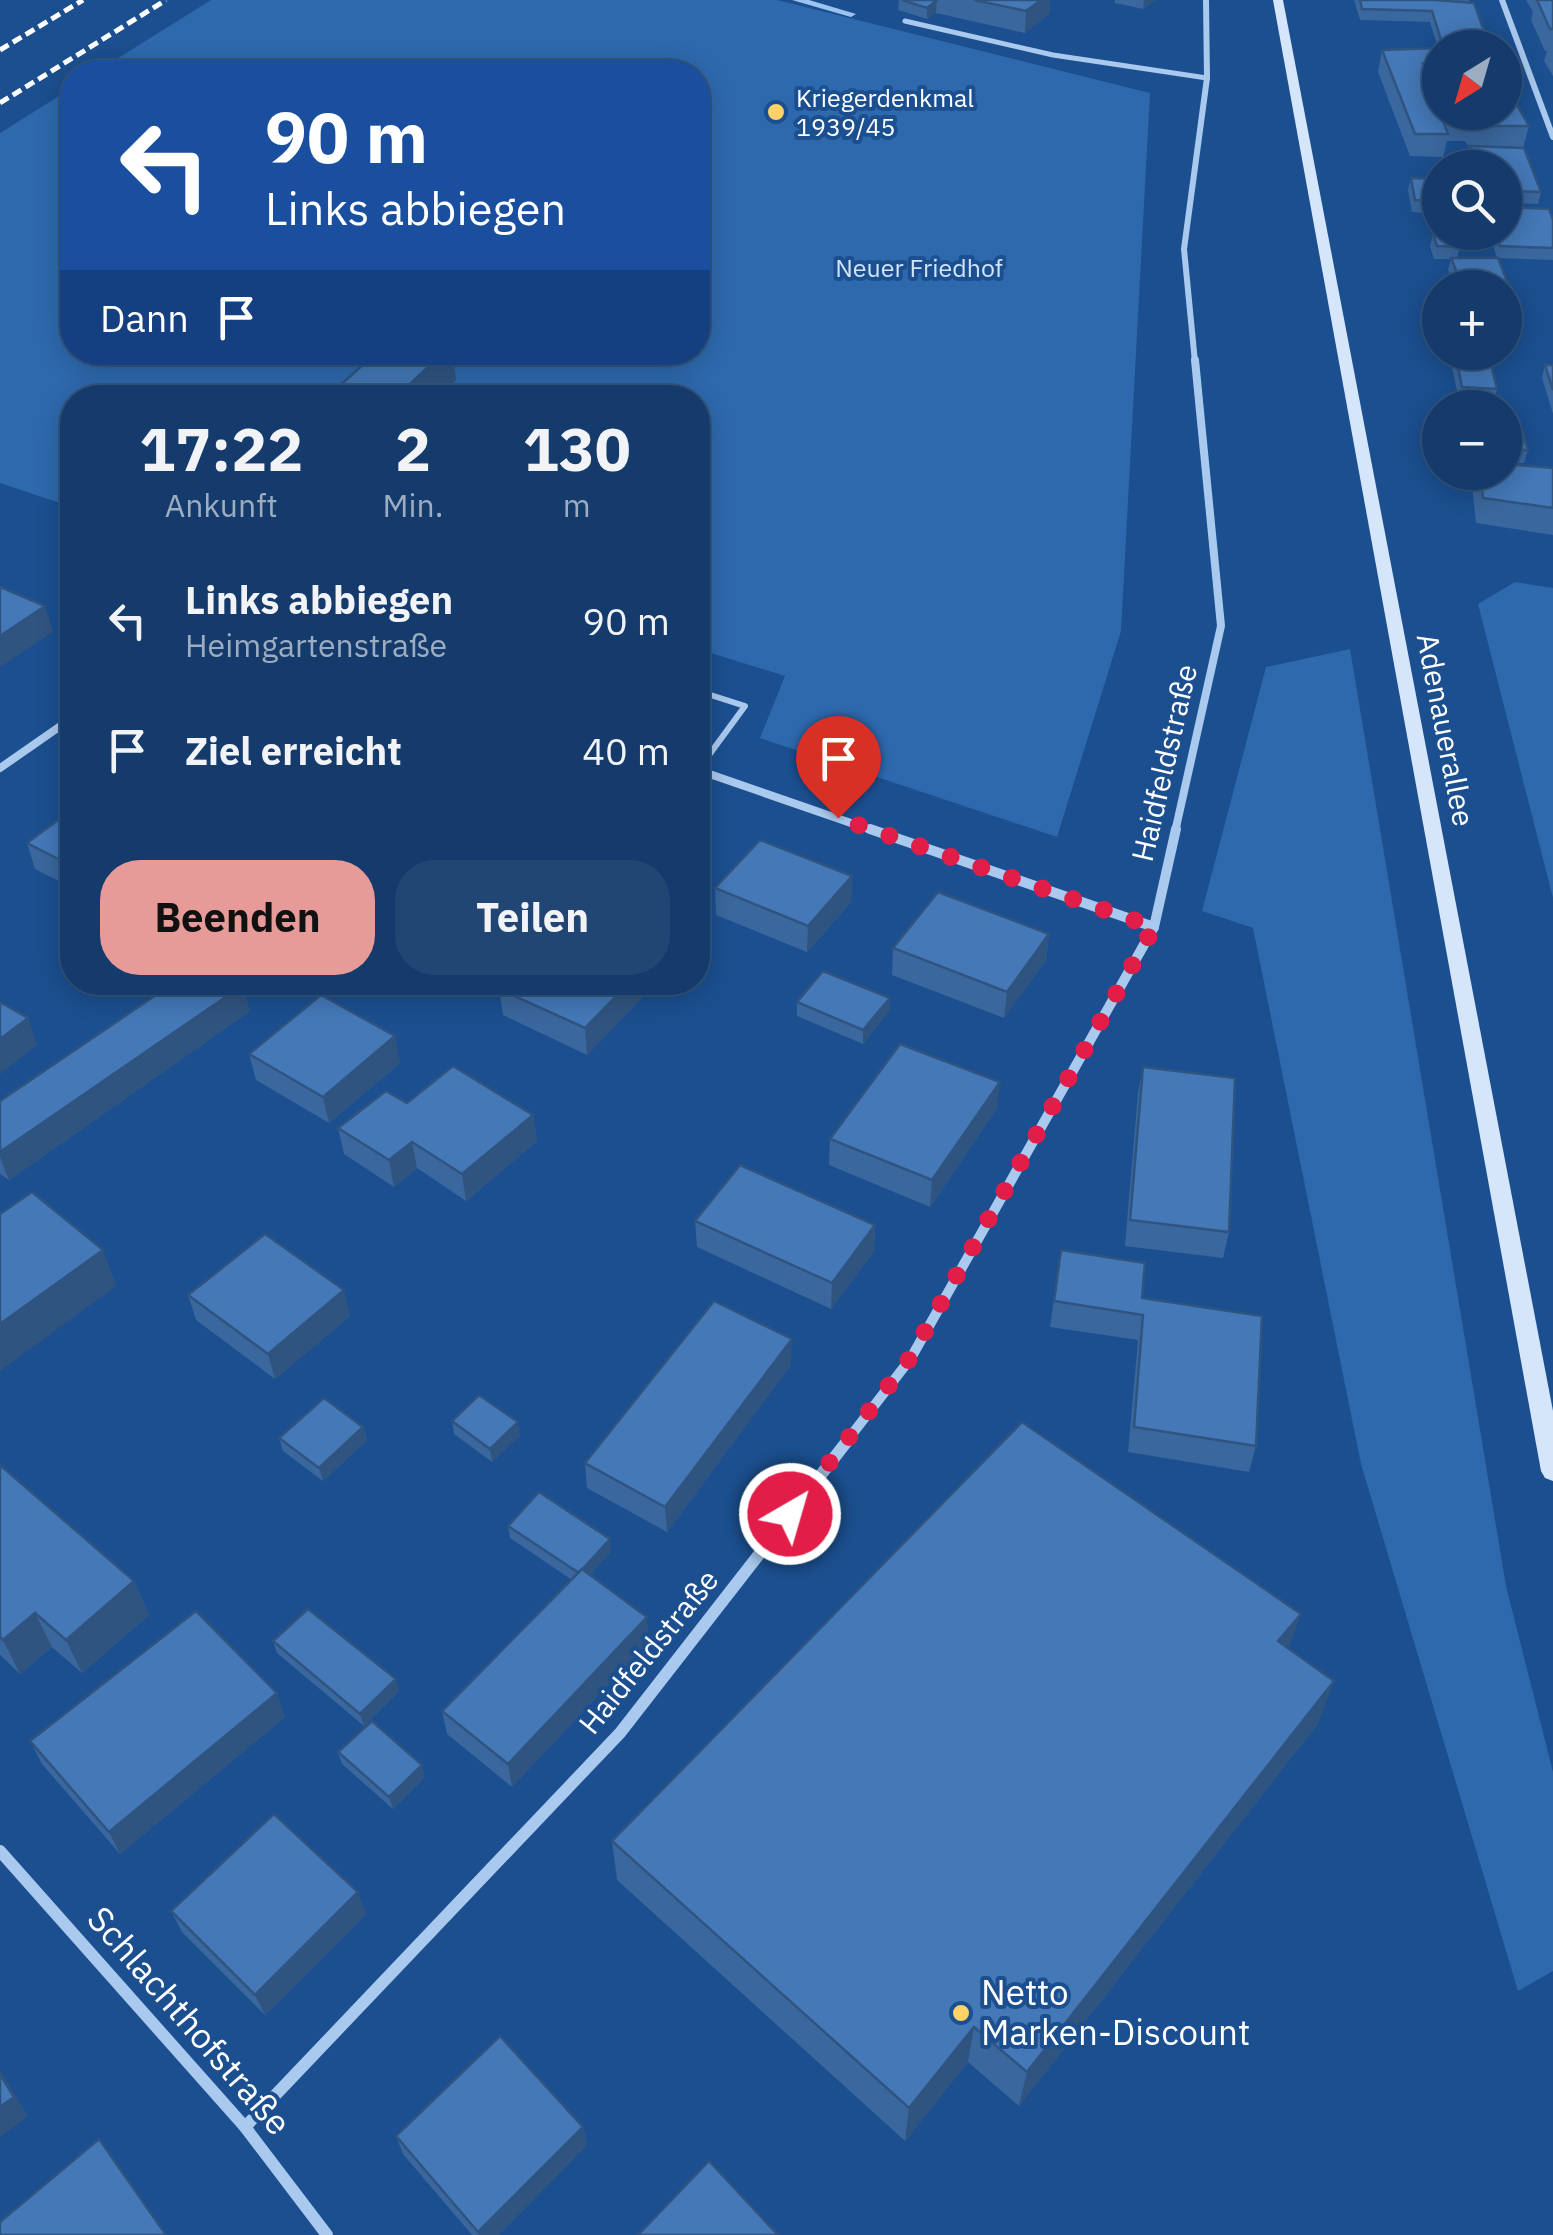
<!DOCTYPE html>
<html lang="de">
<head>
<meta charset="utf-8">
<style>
  body { margin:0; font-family:"IBM Plex Sans",sans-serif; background:#214673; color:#f1f3f6; height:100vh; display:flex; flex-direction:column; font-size:38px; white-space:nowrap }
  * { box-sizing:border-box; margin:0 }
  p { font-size:32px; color:#9dadc1 }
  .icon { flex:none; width:55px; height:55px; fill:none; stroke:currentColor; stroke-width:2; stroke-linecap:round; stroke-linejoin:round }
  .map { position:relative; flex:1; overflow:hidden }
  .side { position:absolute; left:60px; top:385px; width:650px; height:610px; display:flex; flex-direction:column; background:#143b6b; border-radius:40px; box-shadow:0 5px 25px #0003,0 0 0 2px #33557e }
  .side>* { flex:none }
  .guide { position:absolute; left:60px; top:60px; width:650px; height:305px; border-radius:40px; box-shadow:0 5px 25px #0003,0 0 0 2px #33557e; background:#1a4fa0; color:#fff; overflow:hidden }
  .needle { width:65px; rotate:217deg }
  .fabs { position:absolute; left:1422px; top:30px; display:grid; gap:20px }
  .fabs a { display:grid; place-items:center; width:100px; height:100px; border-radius:50%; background:#143b6b; box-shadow:0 5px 25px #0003,0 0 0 2px #33557e; font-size:50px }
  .pin { position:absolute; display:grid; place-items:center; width:85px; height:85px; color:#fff; margin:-102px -42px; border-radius:50% 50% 50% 0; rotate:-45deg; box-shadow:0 0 10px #0007 }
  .pin .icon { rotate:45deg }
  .me { position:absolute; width:110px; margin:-55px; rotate:38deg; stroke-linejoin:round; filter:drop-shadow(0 0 8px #0008) }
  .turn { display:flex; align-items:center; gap:35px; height:210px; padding:0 40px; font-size:45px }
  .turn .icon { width:130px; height:130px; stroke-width:2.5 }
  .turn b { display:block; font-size:70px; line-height:85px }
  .then { display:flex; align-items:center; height:95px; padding:0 40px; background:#0003; gap:20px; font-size:38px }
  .eta { display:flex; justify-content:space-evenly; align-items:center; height:170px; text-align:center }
  .eta b { font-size:60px; font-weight:700; line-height:70px }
  .button { display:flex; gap:20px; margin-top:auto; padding:20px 40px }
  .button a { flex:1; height:115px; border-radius:40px; background:#e69b98; color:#111; font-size:40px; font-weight:700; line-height:115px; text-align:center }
  .button a+a { background:#214673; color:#f1f3f6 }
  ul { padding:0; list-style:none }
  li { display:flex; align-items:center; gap:30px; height:130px; padding:0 40px }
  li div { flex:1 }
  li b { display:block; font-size:38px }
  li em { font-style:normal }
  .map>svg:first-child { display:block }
</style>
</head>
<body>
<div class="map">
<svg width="1553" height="2235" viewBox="0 0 1553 2235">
  <rect width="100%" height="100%" fill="#1b4f8f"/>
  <!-- green -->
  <g fill="#2e69ad">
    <path d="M 211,0 L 777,0 L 1150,93 L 1121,631 L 1057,837 L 760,738 L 785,676 L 698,649 L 698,398 L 72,398 L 72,507 L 0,483 L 0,133 L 72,88 L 72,352 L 698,352 L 698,72 L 96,72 Z"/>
    <path d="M 1515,582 L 1553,588 L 1553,898 L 1478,604 Z"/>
    <path d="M 1350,649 L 1506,1586 L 1553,1772 L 1553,1971 L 1518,1991 L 1361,1464 L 1253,928 L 1202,911 L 1266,667 Z"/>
  </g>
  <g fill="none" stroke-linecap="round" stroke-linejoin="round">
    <!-- stream -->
    <path fill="#9cc4f0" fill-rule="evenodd" d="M 792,0 L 809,0 L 856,14 L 851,17 Z"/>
    <!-- service-far1 -->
    <path stroke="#a9c9ee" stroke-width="5" d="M 905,21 L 1053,55 L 1207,78"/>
    <!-- service -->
    <path stroke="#a9c9ee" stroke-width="6" d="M 698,691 L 745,706 L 698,770"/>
    <!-- minor-far3 -->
    <g stroke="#a9c9ee" stroke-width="6">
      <path d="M 1502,0 L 1553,137"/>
      <path d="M 1195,362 L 1184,249 L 1207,78 L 1206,0"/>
    </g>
    <!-- minor-far2 -->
    <g stroke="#a9c9ee" stroke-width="8">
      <path d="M 0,768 L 72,718"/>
      <path d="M 698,770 L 877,832"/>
      <path d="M 1175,832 L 1221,626 L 1195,360"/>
    </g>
    <!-- minor-far1 -->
    <g stroke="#a9c9ee" stroke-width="10">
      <path d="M 870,829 L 1154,927"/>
      <path d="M 846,1442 L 911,1358 L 1154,927 L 1176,829"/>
    </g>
    <!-- minor -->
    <g stroke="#a9c9ee" stroke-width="12">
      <path d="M 0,1851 L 245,2127 L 327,2235"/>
      <path d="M 245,2127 L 620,1733 L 848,1440"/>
    </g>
    <!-- secondary -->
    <path fill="#d6e6fa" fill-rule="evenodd" d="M 1273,0 L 1283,0 L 1553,1411 L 1553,1481 L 1545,1478 L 1541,1471 Z"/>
    <!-- rail -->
    <g stroke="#fff" stroke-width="5" stroke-dasharray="10 5" stroke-linecap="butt">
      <path d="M 0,50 L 83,0"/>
      <path d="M 0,103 L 166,0"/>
    </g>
  </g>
  <!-- wall -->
  <g fill="#3a679d">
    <path d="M 899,0 L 1050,0 L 1049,14 L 1025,33 L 936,13 L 936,12 L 927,19 L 898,10 Z"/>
    <path d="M 1115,0 L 1155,0 L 1143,9 L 1115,3 Z"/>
    <path d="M 1354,0 L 1469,0 L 1469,2 L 1489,45 L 1440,48 L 1440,87 L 1433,87 L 1434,90 L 1505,87 L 1517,96 L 1515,102 L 1529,126 L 1523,148 L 1541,192 L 1538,204 L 1505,203 L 1505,168 L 1470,168 L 1467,158 L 1469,148 L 1465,141 L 1447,141 L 1443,157 L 1410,156 L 1378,72 L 1382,50 L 1438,48 L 1430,22 L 1360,20 Z"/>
    <path d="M 1526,0 L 1553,0 L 1553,76 L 1544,61 L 1547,51 L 1545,51 L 1531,20 L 1533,12 Z"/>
    <path d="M 1411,178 L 1440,179 L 1440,214 L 1412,212 L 1408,190 Z"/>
    <path d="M 1553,219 L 1553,260 L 1498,258 L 1509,286 L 1506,298 L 1505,288 L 1455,288 L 1448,270 L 1451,259 L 1434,259 L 1430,246 L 1433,234 L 1460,247 L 1457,258 L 1497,258 L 1489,232 L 1505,232 Z"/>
    <path d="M 1451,352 L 1488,352 L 1497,389 L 1494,402 L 1459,400 L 1450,357 Z"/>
    <path d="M 1545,365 L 1553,365 L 1553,414 L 1542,378 Z"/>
    <path d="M 1505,430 L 1528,450 L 1524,463 L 1505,463 Z"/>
    <path d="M 1553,468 L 1553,535 L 1476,523 L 1472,487 L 1476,472 L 1505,472 Z"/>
    <path d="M 72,810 L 72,888 L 35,869 L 27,843 Z"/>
    <path d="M 852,876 L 851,902 L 807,952 L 716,915 L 715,888 Z"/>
    <path d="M 1049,934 L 1046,960 L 1004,1018 L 892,975 L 893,948 Z"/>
    <path d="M 506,982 L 657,982 L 587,1055 L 503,1015 L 499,989 Z"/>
    <path d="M 890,998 L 889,1011 L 863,1044 L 797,1016 L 797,1002 Z"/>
    <path d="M 250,1011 L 9,1180 L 0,1174 L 0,1101 Z"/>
    <path d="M 249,1054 L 400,1063 L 329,1123 L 256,1080 Z"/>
    <path d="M 1143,1067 L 1229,1232 L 1223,1258 L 1125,1246 L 1138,1093 Z"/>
    <path d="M 407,1103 L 533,1115 L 537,1141 L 466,1201 L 417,1168 L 394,1187 L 344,1154 L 338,1128 Z"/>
    <path d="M 997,1108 L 930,1207 L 829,1165 L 830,1139 Z"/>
    <path d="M 695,1221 L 875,1225 L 874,1251 L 831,1309 L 697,1247 Z"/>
    <path d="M 1061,1250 L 1142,1298 L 1256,1446 L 1249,1472 L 1128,1452 L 1138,1340 L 1050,1327 Z"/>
    <path d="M 188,1295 L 350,1316 L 275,1379 L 196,1320 Z"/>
    <path d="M 791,1365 L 667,1532 L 587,1488 L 585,1463 Z"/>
    <path d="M 452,1421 L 520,1435 L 492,1462 L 454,1434 Z"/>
    <path d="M 363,1427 L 367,1440 L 323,1481 L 283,1451 L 279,1438 Z"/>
    <path d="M 0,1465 L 134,1581 L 149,1615 L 82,1673 L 52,1647 L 20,1674 L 0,1655 Z"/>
    <path d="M 508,1526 L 611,1551 L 590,1575 L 649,1641 L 512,1787 L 447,1734 L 442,1711 L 572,1580 L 510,1538 Z"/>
    <path d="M 273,1641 L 399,1691 L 364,1726 L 277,1653 Z"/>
    <path d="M 1289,1648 L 1319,1722 L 1019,2106 L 968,2062 L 905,2141 L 617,1880 L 612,1841 Z"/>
    <path d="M 285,1717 L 120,1854 L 42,1764 L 30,1741 Z"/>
    <path d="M 338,1752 L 425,1777 L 393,1809 L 342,1764 Z"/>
    <path d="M 171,1911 L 366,1914 L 265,2015 L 182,1932 Z"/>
    <path d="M 583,2127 L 587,2145 L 498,2235 L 472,2235 L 403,2154 L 396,2136 Z"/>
  </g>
  <!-- shaded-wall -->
  <g fill="#305480">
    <path d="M 1041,0 L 1050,0 L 1049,14 L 1025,33 L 1026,11 Z"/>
    <path d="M 1144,0 L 1155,0 L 1143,9 Z"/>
    <path d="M 937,1 L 936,12 L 927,19 L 927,8 Z"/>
    <path d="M 444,352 L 453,352 L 456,380 L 437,398 L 411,383 Z"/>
    <path d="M 45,606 L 53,632 L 0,667 L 0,636 Z"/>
    <path d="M 852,876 L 851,902 L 807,952 L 808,926 Z"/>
    <path d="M 1049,934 L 1046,960 L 1004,1018 L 1007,992 Z"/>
    <path d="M 630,982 L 657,982 L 587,1055 L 585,1028 Z"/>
    <path d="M 243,985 L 250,1011 L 9,1180 L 0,1157 L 0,1152 Z"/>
    <path d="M 890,998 L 889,1011 L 863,1044 L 863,1030 Z"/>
    <path d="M 28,1018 L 37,1045 L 0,1074 L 0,1039 Z"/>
    <path d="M 395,1036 L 400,1063 L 329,1123 L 323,1097 Z"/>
    <path d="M 1000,1082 L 997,1108 L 930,1207 L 932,1180 Z"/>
    <path d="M 533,1115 L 537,1141 L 466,1201 L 462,1174 Z"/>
    <path d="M 412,1142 L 417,1168 L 394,1187 L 389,1160 Z"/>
    <path d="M 875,1225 L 874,1251 L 831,1309 L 832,1283 Z"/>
    <path d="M 103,1250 L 116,1286 L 0,1371 L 0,1324 Z"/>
    <path d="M 344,1290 L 350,1316 L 275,1379 L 268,1354 Z"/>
    <path d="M 792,1339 L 791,1365 L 667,1532 L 665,1507 Z"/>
    <path d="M 518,1422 L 520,1435 L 492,1462 L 490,1449 Z"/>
    <path d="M 363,1427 L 367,1440 L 323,1481 L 319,1468 Z"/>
    <path d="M 610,1539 L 611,1551 L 580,1586 L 579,1573 Z"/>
    <path d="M 134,1581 L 149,1615 L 82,1673 L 66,1640 Z"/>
    <path d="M 35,1613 L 52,1647 L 20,1674 L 3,1640 Z"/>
    <path d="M 1301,1614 L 1286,1656 L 1278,1641 Z"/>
    <path d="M 647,1617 L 649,1641 L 512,1787 L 508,1764 Z"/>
    <path d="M 396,1679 L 399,1691 L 364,1726 L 360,1714 Z"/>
    <path d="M 1334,1681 L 1319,1722 L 1019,2106 L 1027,2072 Z"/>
    <path d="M 277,1693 L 285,1717 L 120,1854 L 109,1832 Z"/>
    <path d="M 422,1765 L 425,1777 L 393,1809 L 389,1797 Z"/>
    <path d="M 358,1892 L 366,1914 L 265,2015 L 255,1995 Z"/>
    <path d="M 974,2027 L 968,2062 L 905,2141 L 909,2108 Z"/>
    <path d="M 0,2070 L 28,2116 L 0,2137 Z"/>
    <path d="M 583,2127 L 587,2145 L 498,2235 L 479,2235 L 478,2232 Z"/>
  </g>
  <!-- building -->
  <g fill="#4478b7" stroke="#305480" stroke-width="2.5">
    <path d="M 902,0 L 937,0 L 927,8 Z"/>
    <path d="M 974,0 L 1041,0 L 1026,11 Z"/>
    <path d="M 1360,0 L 1435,0 L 1474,3 L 1489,45 L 1443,46 L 1432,11 L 1362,9 Z"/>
    <path d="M 1537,0 L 1553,0 L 1553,29 L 1550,29 Z"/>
    <path d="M 1492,45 L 1494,48 L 1441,48 Z"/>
    <path d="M 1440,48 L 1440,65 L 1423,64 L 1434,90 L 1440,90 L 1440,112 L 1505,112 L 1505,87 L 1512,86 L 1517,96 L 1512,96 L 1529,126 L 1473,126 L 1471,118 L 1442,118 L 1448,134 L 1415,134 L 1382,50 Z"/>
    <path d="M 1470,146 L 1524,148 L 1541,192 L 1505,191 L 1505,168 L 1477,168 Z"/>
    <path d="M 1411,178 L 1440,179 L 1440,202 L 1415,200 Z"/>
    <path d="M 1505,207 L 1549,209 L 1553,219 L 1553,248 L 1500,246 L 1496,232 L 1505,232 Z"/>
    <path d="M 1433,234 L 1456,235 L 1460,247 L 1437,246 Z"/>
    <path d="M 1451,258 L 1498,258 L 1509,286 L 1462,285 Z"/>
    <path d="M 377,352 L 444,352 L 411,383 L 476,398 L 326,398 Z"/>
    <path d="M 1455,352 L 1488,352 L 1497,389 L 1462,387 Z"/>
    <path d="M 1545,365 L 1553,365 L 1553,390 Z"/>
    <path d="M 1505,430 L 1522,431 L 1528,450 L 1505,450 Z"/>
    <path d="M 1505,464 L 1553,468 L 1553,508 L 1483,498 L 1480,472 L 1505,472 Z"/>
    <path d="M 0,587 L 45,606 L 0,636 Z"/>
    <path d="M 72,810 L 72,866 L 27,843 Z"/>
    <path d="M 760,840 L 852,876 L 808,926 L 715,888 Z"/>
    <path d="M 938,892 L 1049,934 L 1007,992 L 893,948 Z"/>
    <path d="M 823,971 L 890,998 L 863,1030 L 797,1002 Z"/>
    <path d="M 175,982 L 238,982 L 243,985 L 0,1152 L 0,1101 Z"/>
    <path d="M 506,982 L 630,982 L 585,1028 L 499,989 Z"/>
    <path d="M 321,995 L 395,1036 L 323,1097 L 249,1054 Z"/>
    <path d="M 0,1002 L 28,1018 L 0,1039 Z"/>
    <path d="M 900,1044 L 1000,1082 L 932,1180 L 830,1139 Z"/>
    <path d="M 453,1066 L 533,1115 L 462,1174 L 412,1142 L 389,1160 L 338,1128 L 386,1091 L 407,1103 Z"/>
    <path d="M 1143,1067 L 1235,1078 L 1229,1232 L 1130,1220 Z"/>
    <path d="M 740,1165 L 875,1225 L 832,1283 L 695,1221 Z"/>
    <path d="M 32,1192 L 103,1250 L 0,1324 L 0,1214 Z"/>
    <path d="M 265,1234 L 344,1290 L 268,1354 L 188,1295 Z"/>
    <path d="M 1061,1250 L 1145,1263 L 1142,1298 L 1262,1316 L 1256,1446 L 1134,1427 L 1143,1315 L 1054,1301 Z"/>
    <path d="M 714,1301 L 792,1339 L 665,1507 L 585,1463 Z"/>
    <path d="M 479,1395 L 518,1422 L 490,1449 L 452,1421 Z"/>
    <path d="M 324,1398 L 363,1427 L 319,1468 L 279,1438 Z"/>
    <path d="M 1022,1422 L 1301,1614 L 1278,1641 L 1334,1681 L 1027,2072 L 974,2027 L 909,2108 L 612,1841 Z"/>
    <path d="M 0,1465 L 134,1581 L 66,1640 L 35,1613 L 3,1640 L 0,1637 Z"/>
    <path d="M 539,1492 L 610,1539 L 579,1573 L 508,1526 Z"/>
    <path d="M 582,1569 L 647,1617 L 508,1764 L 442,1711 Z"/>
    <path d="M 308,1609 L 396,1679 L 360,1714 L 273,1641 Z"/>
    <path d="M 196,1611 L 277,1693 L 109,1832 L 30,1741 Z"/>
    <path d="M 372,1721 L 422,1765 L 389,1797 L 338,1752 Z"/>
    <path d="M 274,1814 L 358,1892 L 255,1995 L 171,1911 Z"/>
    <path d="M 500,2036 L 583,2127 L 478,2232 L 396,2136 Z"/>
    <path d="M 0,2074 L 14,2097 L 0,2107 Z"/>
    <path d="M 99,2139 L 166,2235 L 0,2235 L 0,2222 Z"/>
    <path d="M 709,2161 L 778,2235 L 638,2235 Z"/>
  </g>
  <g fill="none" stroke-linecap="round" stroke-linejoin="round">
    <!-- route -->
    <path stroke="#e11d48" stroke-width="18" stroke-dasharray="0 32.4" d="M 790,1514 L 910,1358 L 1154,927 L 838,818"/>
  </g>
  <!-- markers -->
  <g fill="#ffd166" stroke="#1b4f8f" stroke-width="4">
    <circle cx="776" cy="112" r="10"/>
    <circle cx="961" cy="2013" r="10"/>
  </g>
  <g text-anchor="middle" stroke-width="8" stroke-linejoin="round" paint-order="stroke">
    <!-- far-poi labels -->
    <g font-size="25" fill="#fff" stroke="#1b4f8f" text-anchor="start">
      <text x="796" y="107">Kriegerdenkmal<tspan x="796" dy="29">1939/45</tspan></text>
    </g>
    <!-- far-park labels -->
    <g font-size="25" fill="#cfe3fa" stroke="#1b4f8f">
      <text x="919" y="277">Neuer Friedhof</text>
    </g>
    <!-- street labels -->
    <g font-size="30" fill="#fff" stroke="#1b4f8f">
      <text transform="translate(1445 730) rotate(79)" y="10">Adenauerallee</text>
      <text transform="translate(1165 763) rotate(-77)" y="10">Haidfeldstraße</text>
      <text transform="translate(649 1652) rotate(-51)" y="10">Haidfeldstraße</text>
    </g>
    <!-- near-poi labels -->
    <g font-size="35" fill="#fff" stroke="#1b4f8f" text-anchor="start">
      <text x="981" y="2005">Netto<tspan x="981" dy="40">Marken-Discount</tspan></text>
    </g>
    <!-- near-street labels -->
    <g font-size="35" fill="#fff" stroke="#1b4f8f">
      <text transform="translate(189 2021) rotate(49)" y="12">Schlachthofstraße</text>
    </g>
  </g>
</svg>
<div class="fabs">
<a><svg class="needle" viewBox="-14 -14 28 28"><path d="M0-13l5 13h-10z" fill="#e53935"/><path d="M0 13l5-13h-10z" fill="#9dadc1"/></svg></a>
<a><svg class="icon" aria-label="search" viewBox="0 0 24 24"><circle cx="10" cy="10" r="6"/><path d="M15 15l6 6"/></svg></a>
<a>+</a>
<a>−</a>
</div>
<div class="pin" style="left:838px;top:818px;background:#d93025"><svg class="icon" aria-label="arrive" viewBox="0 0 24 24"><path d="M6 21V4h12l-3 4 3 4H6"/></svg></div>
<svg class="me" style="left:790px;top:1514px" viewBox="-20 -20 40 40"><circle r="17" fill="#e11d48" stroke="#fff" stroke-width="3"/><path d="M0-11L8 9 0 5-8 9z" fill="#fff"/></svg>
<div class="guide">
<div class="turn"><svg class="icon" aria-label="left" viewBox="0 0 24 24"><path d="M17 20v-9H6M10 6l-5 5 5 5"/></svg><div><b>90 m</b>Links abbiegen</div></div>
<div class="then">Dann<svg class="icon" aria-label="arrive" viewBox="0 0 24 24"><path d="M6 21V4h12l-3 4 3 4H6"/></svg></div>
</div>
<section class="side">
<div class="eta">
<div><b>17:22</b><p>Ankunft</p></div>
<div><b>2</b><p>Min.</p></div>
<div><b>130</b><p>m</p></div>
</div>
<ul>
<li><svg class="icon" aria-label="left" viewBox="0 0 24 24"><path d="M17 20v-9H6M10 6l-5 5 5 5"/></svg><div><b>Links abbiegen</b><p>Heimgartenstraße</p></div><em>90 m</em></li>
<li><svg class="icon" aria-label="arrive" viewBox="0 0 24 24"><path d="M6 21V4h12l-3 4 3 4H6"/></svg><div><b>Ziel erreicht</b></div><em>40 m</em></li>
</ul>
<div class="button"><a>Beenden</a><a>Teilen</a></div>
</section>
</div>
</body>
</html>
